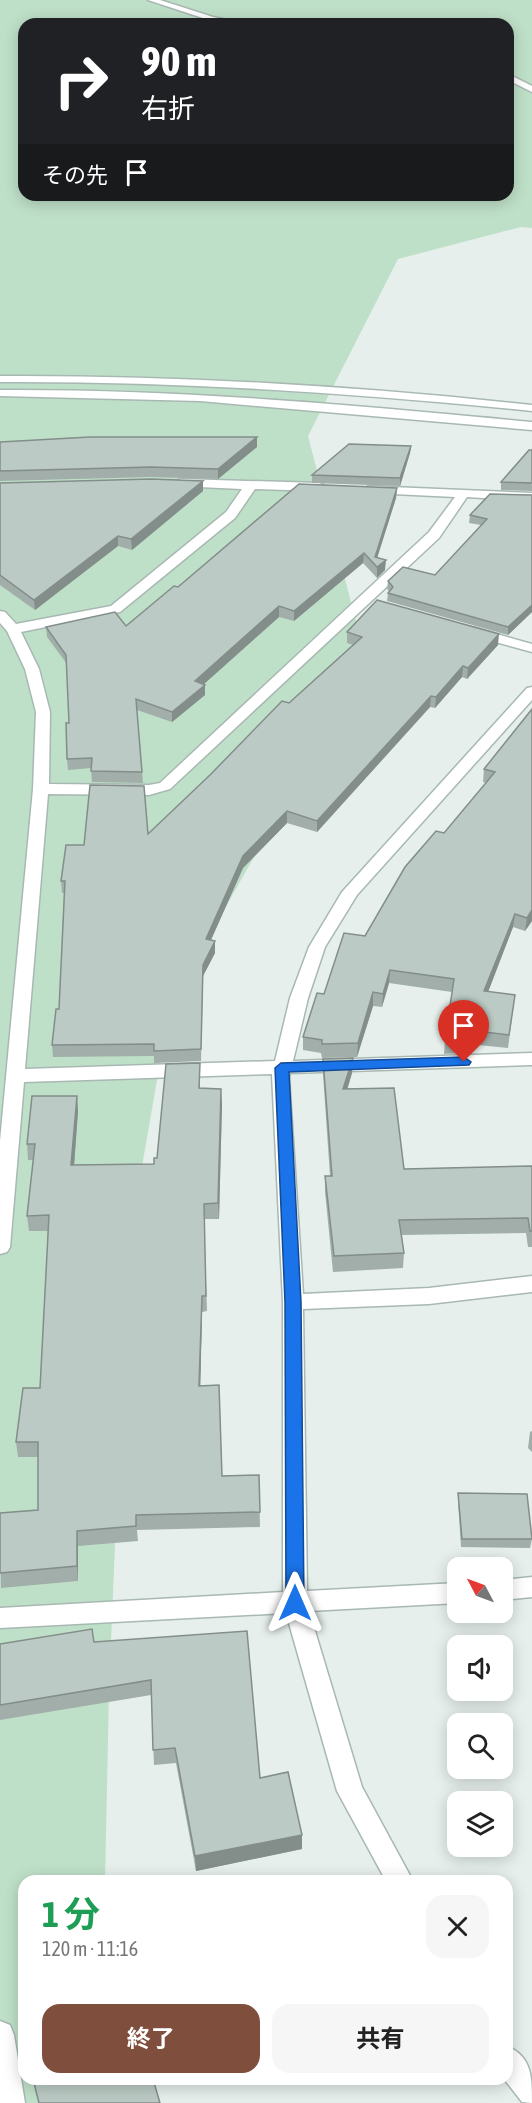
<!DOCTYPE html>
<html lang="ja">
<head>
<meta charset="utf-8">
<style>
  body { margin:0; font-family:"Asap Condensed","Noto Sans JP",sans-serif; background:#f6f6f6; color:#222; height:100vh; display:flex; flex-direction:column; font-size:22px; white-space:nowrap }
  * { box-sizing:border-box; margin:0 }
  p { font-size:20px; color:#767676 }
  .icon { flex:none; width:33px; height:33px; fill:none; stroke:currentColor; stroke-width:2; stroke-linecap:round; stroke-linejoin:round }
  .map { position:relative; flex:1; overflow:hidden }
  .details { position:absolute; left:18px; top:1875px; width:495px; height:210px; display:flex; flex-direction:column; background:#fff; border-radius:18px; box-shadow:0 3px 15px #0003 }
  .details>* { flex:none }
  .hud { position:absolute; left:18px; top:18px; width:496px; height:183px; border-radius:18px; box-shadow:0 3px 15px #0003; background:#202124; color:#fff; overflow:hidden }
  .needle { width:39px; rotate:311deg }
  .tools { position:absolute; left:447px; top:1557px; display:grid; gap:12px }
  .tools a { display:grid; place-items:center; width:66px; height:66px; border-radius:12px; background:#fff; box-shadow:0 3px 15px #0003; font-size:30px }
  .pin { position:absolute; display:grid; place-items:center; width:51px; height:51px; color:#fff; margin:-62px -26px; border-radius:50% 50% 50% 0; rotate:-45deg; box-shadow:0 0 6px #0007 }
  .pin .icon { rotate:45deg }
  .me { position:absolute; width:66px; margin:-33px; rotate:0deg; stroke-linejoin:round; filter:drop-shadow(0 0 4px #0008) }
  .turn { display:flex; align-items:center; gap:21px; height:126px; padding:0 24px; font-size:27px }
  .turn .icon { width:78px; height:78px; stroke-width:2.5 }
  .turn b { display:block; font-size:42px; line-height:51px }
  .then { display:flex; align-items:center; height:57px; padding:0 24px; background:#0003; gap:12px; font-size:22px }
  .round { display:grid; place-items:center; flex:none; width:63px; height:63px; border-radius:18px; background:#f6f6f6 }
  .headline { display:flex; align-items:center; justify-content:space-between; height:102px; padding:0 24px }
  h1 { font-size:36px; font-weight:700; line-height:45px; color:#1e9e55 }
  .cta { display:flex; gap:12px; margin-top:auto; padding:12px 24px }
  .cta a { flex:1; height:69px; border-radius:18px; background:#804e3d; color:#fff; font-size:24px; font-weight:700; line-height:69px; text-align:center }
  .cta a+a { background:#f6f6f6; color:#222 }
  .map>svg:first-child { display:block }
</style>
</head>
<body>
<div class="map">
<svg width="532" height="2103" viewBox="0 0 532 2103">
  <rect width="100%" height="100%" fill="#e6efeb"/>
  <!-- green -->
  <path fill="#bfe0c8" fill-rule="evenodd" d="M 0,0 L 532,0 L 532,228 L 521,227 L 398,259 L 308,436 L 366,660 L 170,1005 L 127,1253 L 109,1691 L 105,1881 L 24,1881 L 24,2079 L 101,2079 L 100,2103 L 0,2103 ZM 24,24 L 508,24 L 508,195 L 24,195 Z"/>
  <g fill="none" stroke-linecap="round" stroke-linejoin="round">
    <!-- minor casing -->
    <g stroke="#a8b8b2" stroke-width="3">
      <g id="minor">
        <path d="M 148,0 L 160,0 L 213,17 L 248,24 L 212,21 Z"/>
        <path d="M 508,74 L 532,86 L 532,92 L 508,80 Z"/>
        <path d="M 180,479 L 320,483 L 326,487 L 320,491 L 255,489 L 235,518 L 120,612 L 21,632 L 39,669 L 50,712 L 49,784 L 149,785 L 160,783 L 429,532 L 455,497 L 372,493 L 366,489 L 368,486 L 532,493 L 532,501 L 467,497 L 439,538 L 170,789 L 149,795 L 48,794 L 25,1069 L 275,1061 L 290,998 L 309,947 L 342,892 L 527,688 L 532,687 L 532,700 L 357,895 L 325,947 L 308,998 L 293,1061 L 532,1053 L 532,1065 L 290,1073 L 289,1078 L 303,1294 L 429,1288 L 532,1276 L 532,1292 L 429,1304 L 303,1309 L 307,1591 L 458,1583 L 458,1603 L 309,1611 L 362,1787 L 413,1881 L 386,1881 L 337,1791 L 286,1613 L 0,1628 L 0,1608 L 283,1592 L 283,1302 L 272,1074 L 24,1082 L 10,1247 L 7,1252 L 0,1254 L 0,1141 L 33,789 L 36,712 L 25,669 L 7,631 L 0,623 L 0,611 L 5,612 L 16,624 L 111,606 L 226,512 L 242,489 L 176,486 L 174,483 Z"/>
        <path d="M 475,628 L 532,644 L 532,652 L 470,635 L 470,629 Z"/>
        <path d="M 532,1577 L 532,1597 L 502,1600 L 502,1580 Z"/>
        <path d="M 0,2021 L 10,2025 L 14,2035 L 25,2103 L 0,2103 Z"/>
        <path d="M 507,2046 C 532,2057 532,2077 532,2103 L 522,2102 L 504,2079 L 507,2079 Z"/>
      </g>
    </g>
    <!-- tertiary casing -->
    <g stroke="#a8b8b2" stroke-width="3">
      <g id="tertiary">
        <path d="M 0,376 C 178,375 355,386 532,405 L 532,411 C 355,393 178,381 0,382 Z"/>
        <path d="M 0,390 C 178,389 355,405 532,422 L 532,430 L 200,401 L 0,396 Z"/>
      </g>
    </g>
    <!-- minor -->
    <use href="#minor" fill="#fff" fill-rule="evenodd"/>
    <!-- tertiary -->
    <use href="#tertiary" fill="#fff" fill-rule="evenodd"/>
  </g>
  <!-- wall -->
  <g fill="#a1aea9">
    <path d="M 257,437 L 257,447 L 218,479 L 151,477 L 0,481 L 0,442 Z"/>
    <path d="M 411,446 L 410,453 L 400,486 L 312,483 L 312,475 Z"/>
    <path d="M 532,450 L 532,491 L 501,490 L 501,482 Z"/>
    <path d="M 0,483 L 203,491 L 132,550 L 118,546 L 35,610 L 0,585 Z"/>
    <path d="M 397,488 L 396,498 L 377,557 L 385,570 L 377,578 L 363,563 L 294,621 L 279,617 L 204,684 L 205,695 L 172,722 L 137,710 L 143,783 L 92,782 L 91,768 L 68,770 L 67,759 L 69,723 L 67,664 L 47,637 L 46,627 L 126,626 L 178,587 Z"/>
    <path d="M 532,495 L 532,612 L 508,635 L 387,601 L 388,593 L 389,591 L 387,589 L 388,581 L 435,575 L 481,525 L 469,523 L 470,515 Z"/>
    <path d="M 347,632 L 498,645 L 467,679 L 462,677 L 435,708 L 430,707 L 317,832 L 287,823 L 243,868 L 211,940 L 215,953 L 203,976 L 201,1061 L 154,1063 L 154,1056 L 53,1057 L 52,1045 L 59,1009 L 64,893 L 62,893 L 61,881 L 84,845 L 148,834 L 353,645 L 347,643 Z"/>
    <path d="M 532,709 L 532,921 L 525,931 L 513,927 L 488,992 L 515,995 L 508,1048 L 468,1044 L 464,1053 L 444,1054 L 445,1040 L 452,992 L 389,983 L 382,1007 L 373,1006 L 357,1057 L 322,1058 L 321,1053 L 303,1050 L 303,1037 L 324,994 L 365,936 L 444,833 L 487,783 L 483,782 L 484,769 Z"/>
    <path d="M 323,1059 L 352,1073 L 347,1088 L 404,1169 L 532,1166 L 532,1247 L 528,1247 L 526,1233 L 402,1235 L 404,1253 L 403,1268 L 333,1272 L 325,1192 L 325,1176 L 330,1176 L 323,1074 Z"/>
    <path d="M 200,1079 L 200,1088 L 222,1104 L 219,1219 L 204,1219 L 207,1311 L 202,1312 L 200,1386 L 222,1476 L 259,1475 L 260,1527 L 137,1530 L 138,1541 L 78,1546 L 78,1581 L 1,1588 L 0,1513 L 38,1510 L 38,1457 L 18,1457 L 16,1442 L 40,1388 L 48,1231 L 29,1231 L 27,1216 L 33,1160 L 28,1160 L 27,1144 L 77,1096 L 78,1111 L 74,1165 L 154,1164 Z"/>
    <path d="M 532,1431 L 532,1452 L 528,1448 L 530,1432 Z"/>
    <path d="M 458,1493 L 532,1539 L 530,1548 L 461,1547 L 458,1502 Z"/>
    <path d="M 247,1631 L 260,1778 L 302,1835 L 302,1849 L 196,1871 L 176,1763 L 154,1765 L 151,1695 L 0,1720 L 0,1644 L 94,1642 Z"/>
  </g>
  <!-- shaded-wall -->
  <g fill="#838d89">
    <path d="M 257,437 L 257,447 L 218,479 L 218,469 Z"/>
    <path d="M 411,446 L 410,453 L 400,486 L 400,478 Z"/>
    <path d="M 203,481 L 203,491 L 132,550 L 131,539 Z"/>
    <path d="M 397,488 L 396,498 L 375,565 L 375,557 Z"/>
    <path d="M 118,536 L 118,546 L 35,610 L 34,600 Z"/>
    <path d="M 364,553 L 363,563 L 294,621 L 294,611 Z"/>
    <path d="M 386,560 L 385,570 L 377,578 L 377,567 Z"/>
    <path d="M 532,605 L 532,612 L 508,635 L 508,627 Z"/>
    <path d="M 279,606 L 279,617 L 195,692 L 195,681 Z"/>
    <path d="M 499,634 L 498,645 L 467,679 L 468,668 Z"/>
    <path d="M 463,666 L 462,677 L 435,708 L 436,697 Z"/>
    <path d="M 205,685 L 205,695 L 172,722 L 172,712 Z"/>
    <path d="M 431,696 L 430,707 L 317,832 L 317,821 Z"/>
    <path d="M 287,811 L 287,823 L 243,868 L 206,951 L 206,939 L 243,856 Z"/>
    <path d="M 532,910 L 532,921 L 525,931 L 527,918 Z"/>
    <path d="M 515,914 L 513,927 L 483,1005 L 484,991 Z"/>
    <path d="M 215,941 L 215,953 L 203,976 L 201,1061 L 203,965 Z"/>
    <path d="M 390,970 L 389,983 L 382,1007 L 383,994 Z"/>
    <path d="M 373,992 L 373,1006 L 357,1057 L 358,1043 Z"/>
    <path d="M 469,1030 L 468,1044 L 464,1053 L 465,1040 Z"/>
    <path d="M 353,1058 L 352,1073 L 343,1104 L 343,1089 Z"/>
    <path d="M 221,1089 L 222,1104 L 219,1219 L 218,1203 Z"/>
    <path d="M 77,1096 L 78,1111 L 73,1180 L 71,1165 Z"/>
    <path d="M 202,1296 L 202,1312 L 200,1401 L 199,1386 Z"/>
    <path d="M 77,1531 L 78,1546 L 78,1581 L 77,1566 Z"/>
    <path d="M 302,1835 L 302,1849 L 196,1871 L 195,1856 Z"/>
  </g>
  <!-- building -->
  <g fill="#bbcac4" stroke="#838d89" stroke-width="1.5">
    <path d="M 90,437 L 257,437 L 218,469 L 151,467 L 0,471 L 0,442 Z"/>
    <path d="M 349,444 L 411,446 L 400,478 L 312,475 Z"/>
    <path d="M 529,450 L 532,450 L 532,483 L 501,482 Z"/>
    <path d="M 151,479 L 203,481 L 131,539 L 118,536 L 34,600 L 0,575 L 0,483 Z"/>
    <path d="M 299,484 L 397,488 L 375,557 L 386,560 L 377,567 L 364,553 L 294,611 L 279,606 L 195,681 L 205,685 L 172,712 L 136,699 L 142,772 L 91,771 L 92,758 L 67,759 L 66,723 L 69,723 L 66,655 L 46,627 L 115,612 L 126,626 L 174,586 L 178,587 Z"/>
    <path d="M 490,494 L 532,495 L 532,605 L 508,627 L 388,593 L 393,587 L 388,581 L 403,567 L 435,575 L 487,519 L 470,515 Z"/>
    <path d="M 377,600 L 499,634 L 468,668 L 463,666 L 436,697 L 431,696 L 317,821 L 287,811 L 243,856 L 206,939 L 215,941 L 203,965 L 201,1049 L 154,1051 L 154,1044 L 52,1045 L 56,1009 L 59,1009 L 65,881 L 61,881 L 66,845 L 84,845 L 90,785 L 144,786 L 148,834 L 211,774 L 282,701 L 289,703 L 362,637 L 347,632 Z"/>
    <path d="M 532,709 L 532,910 L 527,918 L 515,914 L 484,991 L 515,995 L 509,1035 L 469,1030 L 465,1040 L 445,1040 L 454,979 L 390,970 L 383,994 L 373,992 L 358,1043 L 322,1044 L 322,1040 L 303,1037 L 317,993 L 324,994 L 344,933 L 365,936 L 405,867 L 436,831 L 444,833 L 495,772 L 484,769 Z"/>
    <path d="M 353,1058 L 343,1089 L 394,1088 L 404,1169 L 532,1166 L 532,1231 L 530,1231 L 528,1218 L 399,1220 L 404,1253 L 334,1256 L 325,1176 L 332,1176 L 323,1059 Z"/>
    <path d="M 200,1063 L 199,1088 L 221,1089 L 218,1203 L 204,1204 L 206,1296 L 202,1296 L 199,1386 L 219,1385 L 222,1476 L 259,1475 L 260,1512 L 136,1515 L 136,1526 L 77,1531 L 77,1566 L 0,1573 L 0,1513 L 38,1510 L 38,1442 L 16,1442 L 23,1388 L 40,1388 L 49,1215 L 27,1216 L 35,1144 L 27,1144 L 32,1096 L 77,1096 L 71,1165 L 154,1164 L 154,1158 L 157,1158 L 166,1064 Z"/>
    <path d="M 458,1493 L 527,1494 L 532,1539 L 462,1539 Z"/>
    <path d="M 92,1629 L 94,1642 L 247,1631 L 260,1778 L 288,1772 L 302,1835 L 195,1856 L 175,1748 L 153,1750 L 151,1680 L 0,1705 L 0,1644 Z"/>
    <path d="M 21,2026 L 24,2026 L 24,2039 Z"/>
    <path d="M 33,2079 L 153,2079 L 160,2103 L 39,2103 Z"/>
  </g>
  <!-- route -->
  <path fill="#1a73e8" stroke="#114b97" stroke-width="1.5" d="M 464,1057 L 471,1062 L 469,1065 L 289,1072 L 301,1302 L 304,1603 L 301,1609 L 295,1611 L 288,1609 L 286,1603 L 285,1302 L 275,1068 L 281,1063 Z"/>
</svg>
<div class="tools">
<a><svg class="needle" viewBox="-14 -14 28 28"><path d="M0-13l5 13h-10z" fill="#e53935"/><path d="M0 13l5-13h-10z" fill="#767676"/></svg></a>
<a><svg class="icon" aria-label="sound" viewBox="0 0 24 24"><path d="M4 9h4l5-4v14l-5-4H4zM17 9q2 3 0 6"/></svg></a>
<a><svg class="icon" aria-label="search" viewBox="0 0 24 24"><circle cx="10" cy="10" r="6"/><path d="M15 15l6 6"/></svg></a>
<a><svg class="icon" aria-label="layers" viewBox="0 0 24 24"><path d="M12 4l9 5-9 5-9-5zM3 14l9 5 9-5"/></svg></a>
</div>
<div class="pin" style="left:464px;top:1062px;background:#d93025"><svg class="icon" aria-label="arrive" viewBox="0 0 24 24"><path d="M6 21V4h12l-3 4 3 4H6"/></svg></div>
<svg class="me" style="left:295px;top:1603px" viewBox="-20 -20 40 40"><path d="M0-17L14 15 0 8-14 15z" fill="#1a73e8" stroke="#fff" stroke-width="4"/></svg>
<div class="hud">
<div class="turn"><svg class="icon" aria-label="right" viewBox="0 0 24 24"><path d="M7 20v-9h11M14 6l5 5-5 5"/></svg><div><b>90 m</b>右折</div></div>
<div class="then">その先<svg class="icon" aria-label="arrive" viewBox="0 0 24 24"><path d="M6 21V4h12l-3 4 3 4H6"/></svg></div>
</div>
<section class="details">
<div class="headline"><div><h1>1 分</h1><p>120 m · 11:16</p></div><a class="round"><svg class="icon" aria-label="close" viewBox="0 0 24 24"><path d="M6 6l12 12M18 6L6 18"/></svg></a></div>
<div class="cta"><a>終了</a><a>共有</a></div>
</section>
</div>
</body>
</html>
